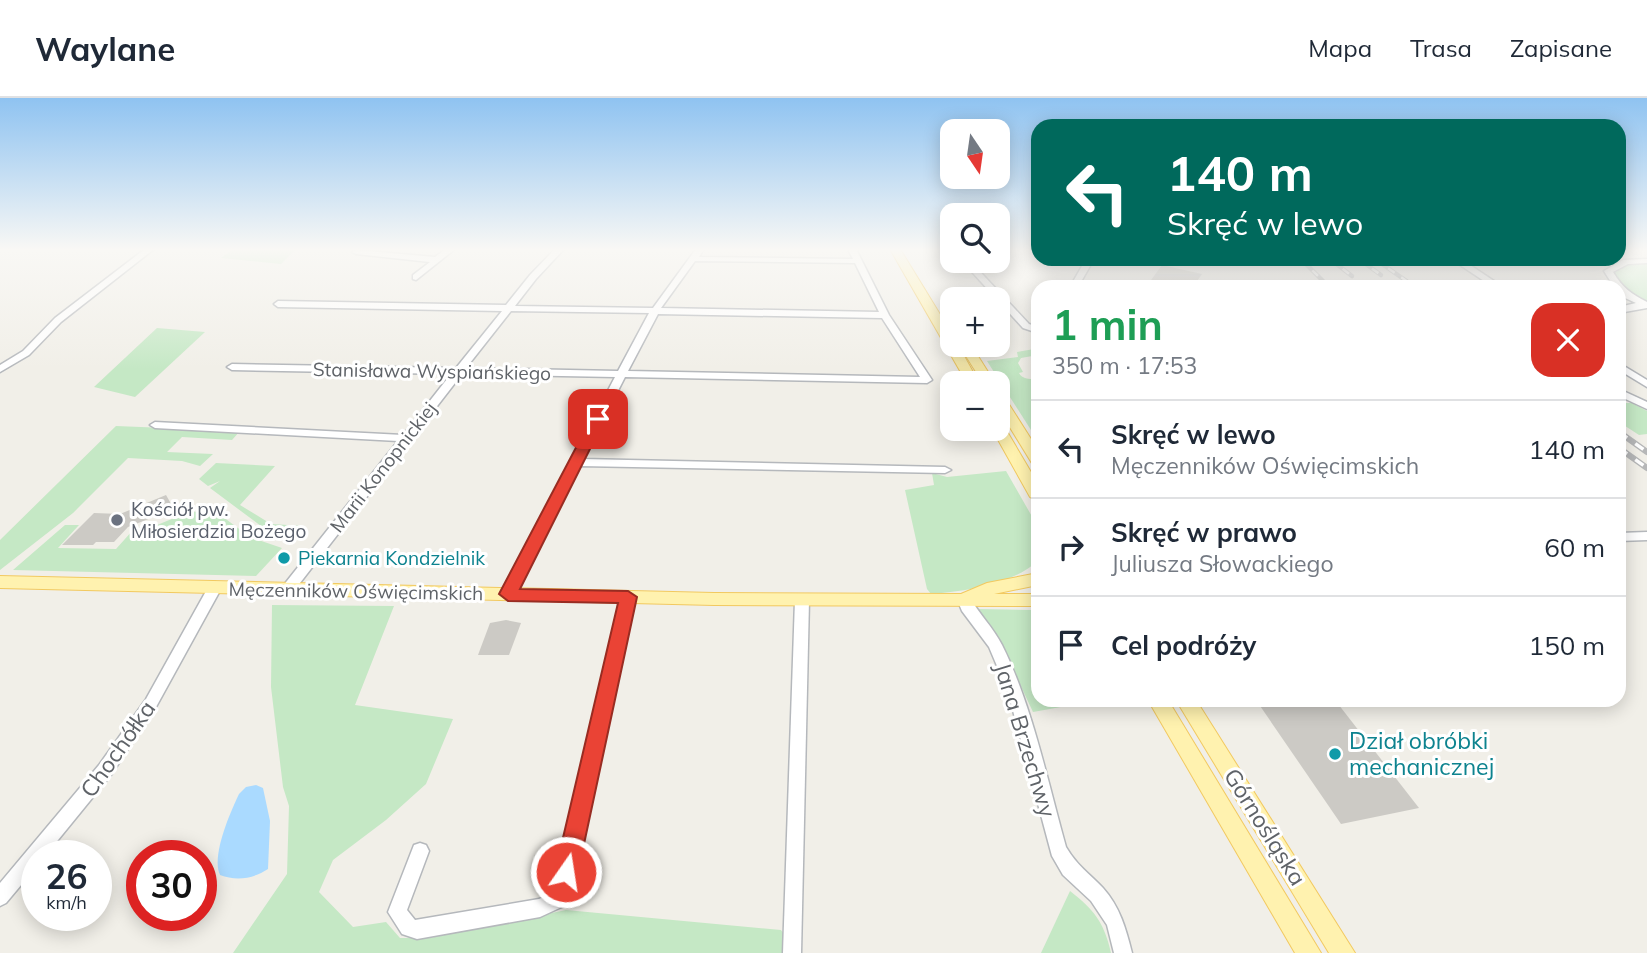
<!DOCTYPE html>
<html lang="pl">
<head>
<meta charset="utf-8">
<style>
  body { margin:0; font-family:Mulish,sans-serif; background:#f6f6f7; color:#1f2937; height:100vh; display:flex; flex-direction:column; font-size:26px; white-space:nowrap }
  * { box-sizing:border-box; margin:0 }
  p { font-size:23px; color:#747a83 }
  .icon { flex:none; width:38px; height:38px; fill:none; stroke:currentColor; stroke-width:2; stroke-linecap:round; stroke-linejoin:round }
  .map { position:relative; flex:1; overflow:hidden }
  .sheet { position:absolute; left:1031px; top:182px; width:595px; height:427px; display:flex; flex-direction:column; background:#fff; border-radius:21px; box-shadow:0 4px 18px #0003 }
  .sheet>* { flex:none }
  .top-card { position:absolute; left:1031px; top:21px; width:595px; height:147px; border-radius:21px; box-shadow:0 4px 18px #0003; background:#00695c; color:#fff; overflow:hidden }
  .needle { width:46px; rotate:167deg }
  .controls { position:absolute; left:940px; top:21px; display:grid; gap:14px }
  .controls a { display:grid; place-items:center; width:70px; height:70px; border-radius:14px; background:#fff; box-shadow:0 4px 18px #0003; font-size:35px }
  .speed { position:absolute; left:21px; top:742px; display:flex; gap:14px; font-size:35px; font-weight:700; text-align:center }
  .speed>* { display:grid; place-content:center; width:91px; height:91px; border-radius:50%; background:#fff; box-shadow:0 4px 18px #0003; line-height:1 }
  .speed small { font-size:18px; font-weight:400 }
  .speed .limit { border:10px solid #d22; background:#fff; color:#111 }
  .pin { position:absolute; display:grid; place-items:center; width:60px; height:60px; color:#fff; margin:-30px; border-radius:14px; box-shadow:0 4px 10px #0006 }
  .me { position:absolute; width:77px; margin:-38px; rotate:13deg; stroke-linejoin:round; filter:drop-shadow(0 0 5px #0008) }
  .turn { display:flex; align-items:center; gap:24px; height:147px; padding:0 21px; font-size:32px }
  .turn .icon { width:91px; height:91px; stroke-width:2.5 }
  .turn b { display:block; font-size:49px; line-height:60px }
  .round { display:grid; place-items:center; flex:none; width:74px; height:74px; border-radius:21px; background:#f6f6f7 }
  .head { display:flex; align-items:center; justify-content:space-between; height:119px; padding:0 21px }
  h1 { font-size:42px; font-weight:700; line-height:52px; color:#1e9e55 }
  ul { padding:0; list-style:none }
  li { display:flex; align-items:center; gap:21px; height:98px; padding:0 21px; border-top:2px solid #e0e1e3 }
  li div { flex:1 }
  li b { display:block; font-size:26px }
  li em { font-style:normal }
  header { display:flex; align-items:center; gap:42px; box-sizing:border-box; height:98px; padding:0 35px; background:#fff; border-bottom:2px solid #e0e1e3 }
  header strong { font-size:33px }
  nav { display:flex; gap:38px; margin-inline-start:auto; font-size:24px }
  .map>svg:first-child { display:block }
</style>
</head>
<body>
<header>
<strong>Waylane</strong>
<nav><a>Mapa</a><a>Trasa</a><a>Zapisane</a></nav>
</header>
<div class="map">
<svg width="1647" height="855" viewBox="0 0 1647 855">
  <rect width="100%" height="100%" fill="#f1efe8"/>
  <!-- green -->
  <g fill="#c5e8c5">
    <path d="M 233,151 L 296,151 L 281,166 L 221,160 Z"/>
    <path d="M 1647,165 L 1647,204 L 1626,192 L 1613,175 L 1628,167 Z"/>
    <path d="M 157,230 L 205,234 L 135,299 L 94,289 Z"/>
    <path d="M 1038,247 L 1038,257 L 1021,260 L 1018,265 L 1023,274 L 1019,275 C 1022,281 1029,281 1035,281 L 1038,285 L 1038,343 L 987,263 L 1018,259 L 1017,254 L 1034,251 Z"/>
    <path d="M 1619,305 L 1632,305 L 1647,313 L 1647,336 L 1639,337 L 1619,324 Z"/>
    <path d="M 116,328 L 240,333 L 232,342 L 182,339 L 167,354 L 213,356 L 200,368 L 182,363 L 128,360 L 73,415 L 0,472 L 0,442 Z"/>
    <path d="M 216,365 L 275,368 L 240,407 L 271,426 L 305,428 L 294,440 L 265,431 L 210,390 L 220,383 L 208,388 L 199,381 Z"/>
    <path d="M 1006,373 L 1038,429 L 1038,463 C 1011,487 966,493 931,496 L 927,491 L 905,392 L 934,387 L 932,375 L 947,379 Z"/>
    <path d="M 215,413 L 250,439 L 282,450 L 256,478 L 13,472 L 65,427 L 79,427 L 58,450 L 116,451 L 133,432 L 154,424 L 157,427 L 189,414 Z"/>
    <path d="M 272,507 L 394,508 L 355,607 L 453,621 L 426,686 L 386,722 L 333,762 L 319,794 L 353,829 L 386,824 L 400,840 L 430,840 L 566,812 L 781,832 L 798,855 L 233,855 L 287,776 L 289,708 L 283,689 L 271,589 Z"/>
    <path d="M 976,511 L 1033,512 L 1038,514 L 1038,602 L 1100,602 L 1033,614 L 1010,565 Z"/>
    <path d="M 1070,793 C 1094,812 1104,824 1111,855 L 1041,855 Z"/>
  </g>
  <!-- water -->
  <path fill="#aadaff" d="M 256,687 L 263,690 L 270,723 L 268,771 C 253,781 236,783 220,777 C 211,758 230,715 239,696 L 246,689 Z"/>
  <!-- building -->
  <g fill="#cccac5">
    <path d="M 1162,167 L 1202,176 L 1193,189 L 1146,189 Z"/>
    <path d="M 166,397 L 174,411 L 128,429 L 114,444 L 96,444 L 93,447 L 62,447 L 94,415 L 120,416 Z"/>
    <path d="M 506,522 L 521,525 L 509,557 L 478,557 L 490,525 Z"/>
    <path d="M 1256,602 L 1335,602 L 1419,710 L 1341,726 Z"/>
  </g>
  <g fill="none" stroke-linecap="round" stroke-linejoin="round">
    <!-- minor casing -->
    <g stroke="#b5b8bc" stroke-width="3">
      <g id="minor">
        <path d="M 145,151 L 154,151 L 61,224 L 29,257 L 0,274 L 0,267 L 23,253 L 55,220 Z"/>
        <path d="M 446,151 L 455,151 L 416,182 L 413,181 L 413,177 L 430,164 L 356,156 L 352,154 L 356,152 L 435,159 Z"/>
        <path d="M 555,151 L 564,151 L 536,181 L 515,208 L 653,210 L 696,151 L 704,151 L 699,159 L 853,161 L 848,151 L 856,151 L 889,217 L 932,282 L 927,285 L 625,279 L 583,361 L 945,369 L 951,372 L 945,375 L 580,368 L 515,496 L 513,499 L 503,499 L 501,496 L 615,279 L 462,276 L 293,494 L 283,494 L 281,491 L 283,488 L 398,343 L 155,330 L 150,327 L 155,324 L 403,337 L 451,276 L 232,272 L 227,269 L 232,266 L 456,270 L 502,213 L 278,209 L 274,206 L 278,203 L 506,207 L 530,177 ZM 695,163 L 855,165 L 879,214 L 661,210 ZM 511,213 L 649,215 L 618,273 L 466,270 ZM 658,216 L 882,220 L 920,279 L 628,273 Z"/>
        <path d="M 1080,161 L 1088,161 L 1090,168 L 1078,189 L 1070,189 L 1082,168 Z"/>
        <path d="M 1451,161 L 1461,161 L 1503,189 L 1493,189 Z"/>
        <path d="M 1647,161 L 1647,165 L 1628,166 L 1613,174 C 1622,189 1631,196 1647,204 L 1647,210 L 1619,215 L 1619,209 L 1636,205 L 1625,200 L 1619,194 L 1619,189 L 1614,189 L 1604,173 L 1623,162 Z"/>
        <path d="M 962,163 L 970,163 L 1029,226 L 1038,229 L 1038,235 L 1023,230 Z"/>
        <path d="M 1619,265 L 1647,282 L 1647,289 L 1619,272 Z"/>
        <path d="M 1619,291 L 1647,304 L 1647,311 L 1619,298 Z"/>
        <path d="M 1647,434 L 1647,442 L 1619,443 L 1619,435 Z"/>
        <path d="M 215,484 L 220,486 L 222,489 L 156,609 L 111,677 L 45,758 L 37,758 L 37,768 L 6,805 L 0,808 L 0,785 L 99,667 L 146,601 L 210,486 Z"/>
        <path d="M 628,494 L 633,496 L 635,499 L 566,807 L 540,819 L 417,841 L 402,836 L 388,814 L 414,747 L 420,745 L 426,747 L 429,753 L 407,812 L 415,822 L 539,801 L 552,795 L 621,499 L 623,496 Z"/>
        <path d="M 964,496 L 969,498 C 978,515 993,529 1002,547 C 1032,607 1048,685 1066,749 C 1077,768 1089,775 1103,790 C 1120,809 1126,831 1132,855 L 1114,855 L 1107,827 L 1091,803 L 1063,777 L 1052,758 L 1008,594 L 989,549 L 962,513 L 957,501 L 959,498 Z"/>
        <path d="M 802,497 L 807,499 L 809,502 L 801,855 L 783,855 L 795,502 L 797,499 Z"/>
      </g>
    </g>
    <!-- major casing -->
    <g stroke="#f2c960" stroke-width="2">
      <g id="major">
        <path d="M 890,151 L 900,151 L 952,236 L 952,247 L 958,247 L 979,285 L 967,285 Z"/>
        <path d="M 959,247 L 971,247 L 995,285 L 983,285 Z"/>
        <path d="M 998,296 L 1003,297 L 1038,352 L 1038,368 L 1033,367 L 998,310 Z"/>
        <path d="M 998,326 L 1005,330 L 1038,386 L 1038,404 L 1030,399 L 992,331 L 998,331 Z"/>
        <path d="M 1038,475 L 1038,487 L 994,496 L 1038,496 L 1038,508 L 714,507 L 0,490 L 0,478 L 714,495 L 961,496 L 987,485 Z"/>
        <path d="M 1148,602 L 1168,602 L 1321,855 L 1295,855 Z"/>
        <path d="M 1176,602 L 1196,602 L 1355,855 L 1329,855 Z"/>
      </g>
    </g>
    <!-- minor -->
    <use href="#minor" fill="#fff" fill-rule="evenodd"/>
    <!-- major -->
    <use href="#major" fill="#fff2af" fill-rule="evenodd"/>
    <!-- rail-far1 casing -->
    <g stroke="#b6b7b8" stroke-width="4.5">
      <g id="rail-far1">
        <path d="M 1301,161 L 1329,189"/>
        <path d="M 1330,161 L 1352,178"/>
        <path d="M 1359,161 L 1381,177"/>
        <path d="M 1375,161 L 1415,189"/>
      </g>
    </g>
    <!-- rail casing -->
    <g stroke="#b6b7b8" stroke-width="6">
      <g id="rail">
        <path d="M 1619,334 L 1647,354"/>
        <path d="M 1619,350 L 1647,370"/>
      </g>
    </g>
    <!-- rail-far1 -->
    <use href="#rail-far1" stroke="#fff" stroke-width="2.5" stroke-dasharray="8" stroke-linecap="butt"/>
    <!-- rail -->
    <use href="#rail" stroke="#fff" stroke-width="3.5" stroke-dasharray="10" stroke-linecap="butt"/>
  </g>
  <!-- sky -->
  <linearGradient id="sky" x2="0" y2="1"><stop stop-color="#8fc3f1"/><stop offset="0.56" stop-color="#f9f8f5"/><stop offset="1" stop-color="#f9f8f5" stop-opacity="0"/></linearGradient>
  <rect width="1647" height="271" fill="url(#sky)"/>
  <!-- route -->
  <path fill="#ea4335" stroke="#982c22" stroke-width="2" d="M 598,317 L 605,321 L 520,491 L 628,493 L 637,499 L 578,774 L 574,782 L 566,785 L 558,782 L 555,774 L 618,505 L 508,503 L 499,496 L 591,321 Z"/>
  <!-- markers -->
  <circle fill="#6b7280" stroke="#fff" stroke-width="2.5" cx="117" cy="422" r="7"/>
  <g fill="#0f9aa8" stroke="#fff" stroke-width="2.5">
    <circle cx="284" cy="460" r="7"/>
    <circle cx="1335" cy="656" r="7"/>
  </g>
  <g text-anchor="middle" stroke-width="6" stroke-linejoin="round" paint-order="stroke">
    <!-- street labels -->
    <g font-size="19" fill="#5f6368" stroke="#fff">
      <text transform="translate(432 273) rotate(1)" y="7">Stanisława Wyspiańskiego</text>
      <text transform="translate(383 369) rotate(-52)" y="7">Marii Konopnickiej</text>
      <text transform="translate(356 493) rotate(1)" y="7">Męczenników Oświęcimskich</text>
    </g>
    <!-- worship labels -->
    <g font-size="19" fill="#5b616d" stroke="#fff" text-anchor="start">
      <text x="131" y="418">Kościół pw.<tspan x="131" dy="22">Miłosierdzia Bożego</tspan></text>
    </g>
    <!-- culture labels -->
    <g font-size="19" fill="#0d838f" stroke="#fff" text-anchor="start">
      <text x="298" y="467">Piekarnia Kondzielnik</text>
    </g>
    <!-- near-street labels -->
    <g font-size="23" fill="#5f6368" stroke="#fff">
      <text transform="translate(1025 642) rotate(73)" y="8">Jana Brzechwy</text>
      <text transform="translate(118 651) rotate(-55)" y="8">Chochółka</text>
      <text transform="translate(1265 729) rotate(58)" y="8">Górnośląska</text>
    </g>
    <!-- near-culture labels -->
    <g font-size="23" fill="#0d838f" stroke="#fff" text-anchor="start">
      <text x="1349" y="651">Dział obróbki<tspan x="1349" dy="26">mechanicznej</tspan></text>
    </g>
  </g>
</svg>
<div class="controls">
<a><svg class="needle" viewBox="-14 -14 28 28"><path d="M0-13l5 13h-10z" fill="#e53935"/><path d="M0 13l5-13h-10z" fill="#747a83"/></svg></a>
<a><svg class="icon" aria-label="search" viewBox="0 0 24 24"><circle cx="10" cy="10" r="6"/><path d="M15 15l6 6"/></svg></a>
<a>+</a>
<a>−</a>
</div>
<div class="speed"><div>26<small>km/h</small></div><div class="limit">30</div></div>
<div class="pin" style="left:598px;top:321px;background:#d93025"><svg class="icon" aria-label="arrive" viewBox="0 0 24 24"><path d="M6 21V4h12l-3 4 3 4H6"/></svg></div>
<svg class="me" style="left:566px;top:774px" viewBox="-20 -20 40 40"><circle r="17" fill="#ea4335" stroke="#fff" stroke-width="3"/><path d="M0-11L8 9 0 5-8 9z" fill="#fff"/></svg>
<div class="top-card">
<div class="turn"><svg class="icon" aria-label="left" viewBox="0 0 24 24"><path d="M17 20v-9H6M10 6l-5 5 5 5"/></svg><div><b>140 m</b>Skręć w lewo</div></div>
</div>
<section class="sheet">
<div class="head"><div><h1>1 min</h1><p>350 m · 17:53</p></div><a class="round" style="background:#d93025;color:#fff"><svg class="icon" aria-label="close" viewBox="0 0 24 24"><path d="M6 6l12 12M18 6L6 18"/></svg></a></div>
<ul>
<li><svg class="icon" aria-label="left" viewBox="0 0 24 24"><path d="M17 20v-9H6M10 6l-5 5 5 5"/></svg><div><b>Skręć w lewo</b><p>Męczenników Oświęcimskich</p></div><em>140 m</em></li>
<li><svg class="icon" aria-label="right" viewBox="0 0 24 24"><path d="M7 20v-9h11M14 6l5 5-5 5"/></svg><div><b>Skręć w prawo</b><p>Juliusza Słowackiego</p></div><em>60 m</em></li>
<li><svg class="icon" aria-label="arrive" viewBox="0 0 24 24"><path d="M6 21V4h12l-3 4 3 4H6"/></svg><div><b>Cel podróży</b></div><em>150 m</em></li>
</ul>
</section>
</div>
</body>
</html>
